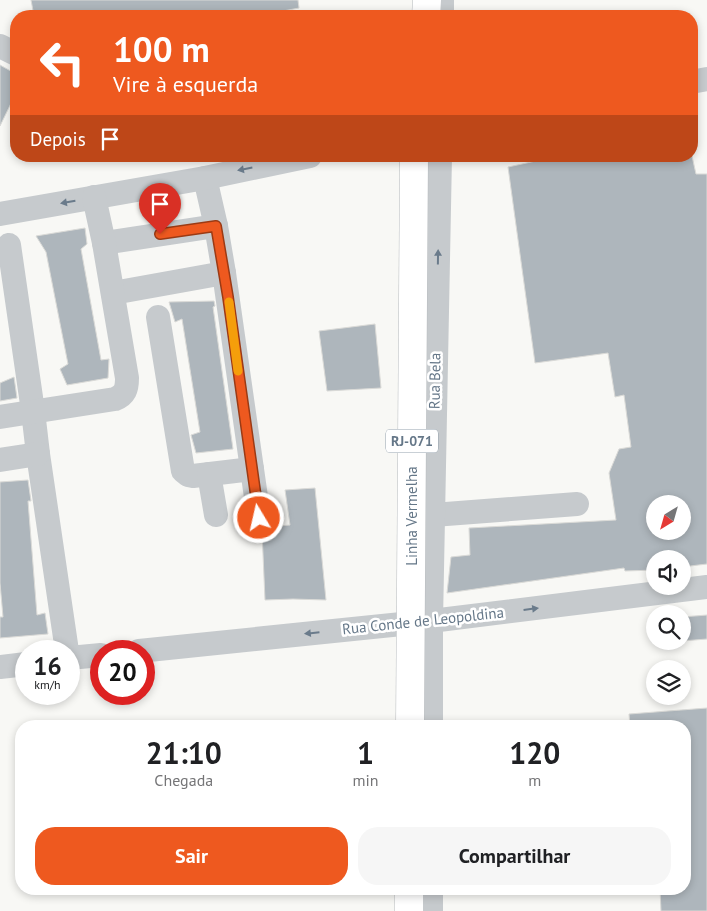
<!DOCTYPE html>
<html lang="pt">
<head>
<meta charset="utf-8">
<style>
  body { margin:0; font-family:"PT Sans",sans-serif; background:#f6f6f6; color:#202124; height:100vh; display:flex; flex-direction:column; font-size:19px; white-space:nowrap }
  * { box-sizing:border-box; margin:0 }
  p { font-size:16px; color:#757577 }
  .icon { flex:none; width:28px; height:28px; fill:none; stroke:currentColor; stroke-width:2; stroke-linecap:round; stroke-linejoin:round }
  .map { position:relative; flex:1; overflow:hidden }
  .sheet { position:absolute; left:15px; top:720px; width:676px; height:175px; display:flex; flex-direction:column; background:#fff; border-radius:20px; box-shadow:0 2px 8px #0003 }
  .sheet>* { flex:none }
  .top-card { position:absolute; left:10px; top:10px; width:688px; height:152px; border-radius:20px; box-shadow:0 2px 8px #0003; background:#ee591f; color:#fff; overflow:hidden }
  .needle { width:32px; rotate:217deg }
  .tools { position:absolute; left:646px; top:495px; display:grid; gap:10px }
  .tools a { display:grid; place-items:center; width:45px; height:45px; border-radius:50%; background:#fff; box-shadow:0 2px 8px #0003; font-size:25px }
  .speed { position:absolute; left:15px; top:640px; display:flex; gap:10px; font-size:25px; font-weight:700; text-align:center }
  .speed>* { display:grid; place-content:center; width:65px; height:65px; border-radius:50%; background:#fff; box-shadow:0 2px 8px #0003; line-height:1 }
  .speed small { font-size:12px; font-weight:400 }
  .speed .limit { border:8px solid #d22; background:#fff; color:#111 }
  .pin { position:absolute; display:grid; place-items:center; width:42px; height:42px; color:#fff; margin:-51px -21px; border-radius:50% 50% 50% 0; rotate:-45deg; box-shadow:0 0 5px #0007 }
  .pin .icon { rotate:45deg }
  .me { position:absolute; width:55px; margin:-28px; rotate:351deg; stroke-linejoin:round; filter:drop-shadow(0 0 4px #0008) }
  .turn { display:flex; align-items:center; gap:18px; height:105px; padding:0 20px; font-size:22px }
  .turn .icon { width:65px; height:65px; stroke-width:2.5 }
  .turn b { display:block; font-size:35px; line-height:42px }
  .then { display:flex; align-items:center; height:48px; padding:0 20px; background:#0003; gap:10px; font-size:19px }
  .eta { display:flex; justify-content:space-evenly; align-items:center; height:85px; text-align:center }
  .eta b { font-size:30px; font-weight:700; line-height:35px }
  .primary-button { display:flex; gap:10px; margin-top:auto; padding:10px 20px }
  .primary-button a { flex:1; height:58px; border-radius:20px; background:#ee591f; color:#fff; font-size:20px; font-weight:700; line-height:58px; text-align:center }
  .primary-button a+a { background:#f6f6f6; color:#202124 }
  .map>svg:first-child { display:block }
</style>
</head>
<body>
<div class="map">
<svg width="707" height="911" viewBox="0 0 707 911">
  <rect width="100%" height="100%" fill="#f8f8f5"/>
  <!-- building -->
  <g fill="#aeb6bc" stroke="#dadad7" fill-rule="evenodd">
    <path d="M 31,0 L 298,0 L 299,8 L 256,16 L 34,16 Z"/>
    <path d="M 0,65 L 16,74 L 16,93 L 0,126 Z"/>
    <path d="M 559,156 L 692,156 L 696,174 L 707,174 L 707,564 L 682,567 L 682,559 L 655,559 L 655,570 L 625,571 L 624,568 L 447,593 L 451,557 L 470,555 L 469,528 L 616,520 L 609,473 L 619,449 L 631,447 L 624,395 L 615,397 L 608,353 L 535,363 L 508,167 ZM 655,504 L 682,504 L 682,531 L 655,531 Z"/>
    <path d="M 85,228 L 87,244 L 81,249 L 101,360 L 109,359 L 108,378 L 67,385 L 60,369 L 68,364 L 46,252 L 36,236 Z"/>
    <path d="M 214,301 L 215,306 L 213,307 L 233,449 L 196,453 L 191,435 L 200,432 L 182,319 L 175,322 L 169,302 Z"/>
    <path d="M 375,324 L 381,388 L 327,391 L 319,331 Z"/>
    <path d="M 14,377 L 17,398 L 0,401 L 0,383 Z"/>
    <path d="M 28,480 L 31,501 L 28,501 L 37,615 L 45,613 L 48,634 L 0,638 L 0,617 L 3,617 L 0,583 L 0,482 Z"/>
    <path d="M 315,488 L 326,600 L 293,599 L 265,600 L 262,531 L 269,527 L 290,525 L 285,490 Z"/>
    <path d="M 707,615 L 707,639 L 682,641 L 682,617 Z"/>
    <path d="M 707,708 L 707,911 L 661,911 L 660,889 L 685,889 L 685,726 L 630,726 L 629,714 Z"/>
  </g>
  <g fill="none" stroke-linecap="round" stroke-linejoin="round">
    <!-- highway casing -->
    <g stroke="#b8bcbf" stroke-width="29">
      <g id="highway">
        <path d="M 426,16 L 427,0"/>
        <path d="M 409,911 L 409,889"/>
      </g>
    </g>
    <!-- minor -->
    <g stroke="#c6cacd" stroke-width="24">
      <path d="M 442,16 L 442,0"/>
      <path d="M 0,46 L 16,54"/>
      <path d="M 691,82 L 707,79"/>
      <path d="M 205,178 L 216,226 L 224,273 L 259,518"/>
      <path d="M 0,214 L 205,178 L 310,156"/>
      <path d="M 104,243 L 216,226"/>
      <path d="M 9,245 L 33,411 L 38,454 L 67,651"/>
      <path d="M 113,293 L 224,273"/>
      <path d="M 158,317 L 183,471 L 188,475 L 193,476 L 252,469"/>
      <path d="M 0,417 L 115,399 C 125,395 127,389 127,378 L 104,243 L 94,197"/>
      <path d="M 0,460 L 38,454"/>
      <path d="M 209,474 L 216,515"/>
      <path d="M 433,515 L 577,504"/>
      <path d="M 139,651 L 431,621 L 707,587"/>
      <path d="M 69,658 L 101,655"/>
      <path d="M 0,667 L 26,664"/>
      <path d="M 431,726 L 431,621 L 440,156"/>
      <path d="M 431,889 L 431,911"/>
    </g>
    <!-- highway -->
    <use href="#highway" stroke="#fff" stroke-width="28"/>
    <!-- highway-bridge casing -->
    <g stroke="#b8bcbf" stroke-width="29" stroke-linecap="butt">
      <path id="highway-bridge" d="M 410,726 L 414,156"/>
    </g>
    <!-- highway-bridge -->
    <use href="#highway-bridge" stroke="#fff" stroke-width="28"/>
  </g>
  <!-- one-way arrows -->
  <defs><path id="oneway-solid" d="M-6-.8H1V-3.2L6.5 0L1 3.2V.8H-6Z" transform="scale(1.25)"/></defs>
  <g fill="#6a7b8b">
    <use href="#oneway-solid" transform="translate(245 169) rotate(169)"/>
    <use href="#oneway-solid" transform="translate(68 202) rotate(170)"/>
    <use href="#oneway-solid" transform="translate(438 257) rotate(-89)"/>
    <use href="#oneway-solid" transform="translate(531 609) rotate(-7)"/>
    <use href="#oneway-solid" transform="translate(312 633) rotate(174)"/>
  </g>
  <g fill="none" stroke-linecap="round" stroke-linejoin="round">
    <!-- route casing -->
    <g stroke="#9b3a14" stroke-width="12">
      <path id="route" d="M 160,234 L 216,226 L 228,297 L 259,518"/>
    </g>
    <!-- route -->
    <use href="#route" stroke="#ee591f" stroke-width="9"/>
    <!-- slow -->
    <path stroke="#f59e0b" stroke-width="9" d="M 229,302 L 238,371"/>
  </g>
  <g text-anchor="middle" stroke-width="5" stroke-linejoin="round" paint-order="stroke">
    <!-- shield labels -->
    <rect fill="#fff" stroke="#93a0ac" stroke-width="1" x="386" y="429.5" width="52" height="23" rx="4"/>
    <g font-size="14" font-weight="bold" fill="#657788">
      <text x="412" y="446">RJ-071</text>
    </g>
    <!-- street labels -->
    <g font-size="15" fill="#657788" stroke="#fff">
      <text transform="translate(435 381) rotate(-89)" y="5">Rua Bela</text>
      <text transform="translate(412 516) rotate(-90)" y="5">Linha Vermelha</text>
      <text transform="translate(423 621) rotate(-6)" y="5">Rua Conde de Leopoldina</text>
    </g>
  </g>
</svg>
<div class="tools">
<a><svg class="needle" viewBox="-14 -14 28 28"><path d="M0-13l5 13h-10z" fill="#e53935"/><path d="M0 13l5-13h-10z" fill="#757577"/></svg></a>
<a><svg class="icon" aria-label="sound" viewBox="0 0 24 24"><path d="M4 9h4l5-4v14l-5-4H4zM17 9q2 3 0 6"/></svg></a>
<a><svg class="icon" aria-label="search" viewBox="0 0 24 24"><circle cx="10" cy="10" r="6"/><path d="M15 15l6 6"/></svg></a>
<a><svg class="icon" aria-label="layers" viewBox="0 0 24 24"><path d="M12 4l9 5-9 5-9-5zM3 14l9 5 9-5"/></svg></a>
</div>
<div class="speed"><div>16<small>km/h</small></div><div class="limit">20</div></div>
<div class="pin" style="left:160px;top:234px;background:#d93025"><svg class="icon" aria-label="arrive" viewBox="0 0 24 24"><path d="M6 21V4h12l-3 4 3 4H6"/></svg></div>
<svg class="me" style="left:259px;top:518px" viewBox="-20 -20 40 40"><circle r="17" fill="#ee591f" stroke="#fff" stroke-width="3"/><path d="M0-11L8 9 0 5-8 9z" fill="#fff"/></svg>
<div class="top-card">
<div class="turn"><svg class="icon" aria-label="left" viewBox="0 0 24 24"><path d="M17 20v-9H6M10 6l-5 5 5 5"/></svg><div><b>100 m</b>Vire à esquerda</div></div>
<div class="then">Depois<svg class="icon" aria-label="arrive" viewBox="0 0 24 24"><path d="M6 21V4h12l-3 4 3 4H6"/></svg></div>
</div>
<section class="sheet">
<div class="eta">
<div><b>21:10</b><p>Chegada</p></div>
<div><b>1</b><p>min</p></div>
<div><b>120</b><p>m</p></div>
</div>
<div class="primary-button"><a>Sair</a><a>Compartilhar</a></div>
</section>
</div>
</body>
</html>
